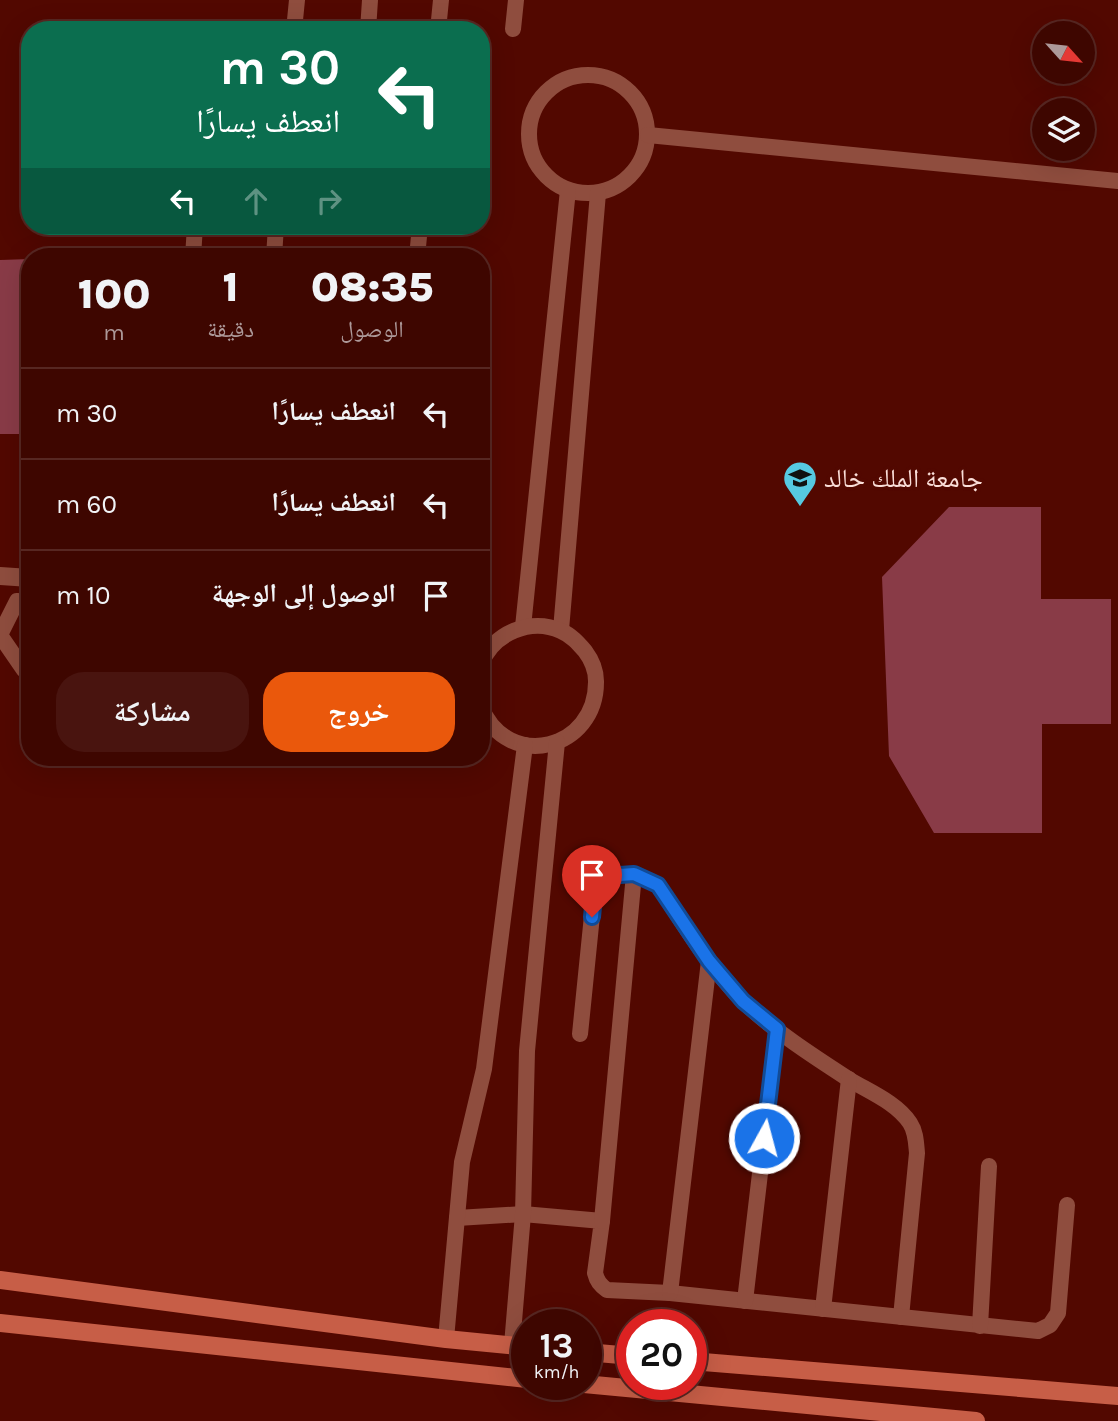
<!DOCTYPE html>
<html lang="ar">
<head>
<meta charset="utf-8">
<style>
  body { margin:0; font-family:Karla,"Noto Naskh Arabic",sans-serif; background:#49140f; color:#f1f3f6; direction:rtl; height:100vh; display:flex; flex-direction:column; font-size:26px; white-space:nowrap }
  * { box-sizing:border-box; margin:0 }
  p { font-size:23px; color:#ad9999 }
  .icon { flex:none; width:38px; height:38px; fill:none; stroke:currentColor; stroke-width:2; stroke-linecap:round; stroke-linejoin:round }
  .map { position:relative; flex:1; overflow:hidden; direction:ltr }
  .side { position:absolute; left:21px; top:248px; width:469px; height:518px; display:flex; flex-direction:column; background:#3e0600; border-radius:28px; box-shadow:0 7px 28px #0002,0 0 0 2px #572722; direction:rtl }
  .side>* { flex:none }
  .guide { position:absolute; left:21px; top:21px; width:469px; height:214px; border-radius:28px; box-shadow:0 7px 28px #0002,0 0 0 2px #572722; direction:rtl; background:#0b6e4f; color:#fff; overflow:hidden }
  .needle { width:46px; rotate:117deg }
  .fabs { position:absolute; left:1032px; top:21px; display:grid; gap:14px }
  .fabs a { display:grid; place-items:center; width:63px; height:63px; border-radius:50%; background:#3e0600; box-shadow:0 7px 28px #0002,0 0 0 2px #572722; font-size:35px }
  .speed { position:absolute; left:511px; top:1309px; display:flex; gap:14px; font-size:35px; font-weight:700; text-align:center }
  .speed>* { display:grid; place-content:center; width:91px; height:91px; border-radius:50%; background:#3e0600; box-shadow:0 7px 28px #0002,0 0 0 2px #572722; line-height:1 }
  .speed small { font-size:18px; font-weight:400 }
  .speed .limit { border:10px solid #d22; background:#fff; color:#111 }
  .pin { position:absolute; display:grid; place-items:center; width:60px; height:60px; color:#fff; margin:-72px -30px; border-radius:50% 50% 50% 0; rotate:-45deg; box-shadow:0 0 7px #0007 }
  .pin .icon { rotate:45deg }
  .me { position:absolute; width:77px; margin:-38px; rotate:7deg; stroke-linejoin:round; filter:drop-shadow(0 0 5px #0008) }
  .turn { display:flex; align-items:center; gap:24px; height:147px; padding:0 35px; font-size:32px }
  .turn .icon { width:91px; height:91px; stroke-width:2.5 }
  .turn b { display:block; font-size:49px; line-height:60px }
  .lanes { display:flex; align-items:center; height:66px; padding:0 35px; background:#0003; justify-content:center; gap:35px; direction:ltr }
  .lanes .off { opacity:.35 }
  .eta { display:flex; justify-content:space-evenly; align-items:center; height:119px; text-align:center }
  .eta b { font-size:42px; font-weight:800; line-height:49px }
  .cta { display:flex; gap:14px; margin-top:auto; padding:14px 35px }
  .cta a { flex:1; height:80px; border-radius:28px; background:#ea580c; color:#fff; font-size:28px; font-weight:800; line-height:80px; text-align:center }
  .cta a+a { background:#49140f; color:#f1f3f6 }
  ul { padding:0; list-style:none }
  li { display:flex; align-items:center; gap:21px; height:91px; padding:0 35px; border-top:2px solid #572722 }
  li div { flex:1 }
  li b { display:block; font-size:26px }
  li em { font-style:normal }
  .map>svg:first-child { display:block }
</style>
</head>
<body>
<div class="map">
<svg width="1118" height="1421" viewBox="0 0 1118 1421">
  <rect width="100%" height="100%" fill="#520800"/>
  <!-- building -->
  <g fill="#893b47">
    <path d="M 30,259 L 30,434 L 0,434 L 0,260 Z"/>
    <path d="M 949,507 L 1041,507 L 1041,599 L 1111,599 L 1111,724 L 1042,724 L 1042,833 L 934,833 L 889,756 L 882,577 Z"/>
  </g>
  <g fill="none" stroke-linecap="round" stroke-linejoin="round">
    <!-- lane -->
    <g stroke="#8f4d3e" stroke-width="16">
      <path d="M 513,29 L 516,0"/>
      <path d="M 294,30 L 297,0"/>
      <path d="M 368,30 L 370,0"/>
      <path d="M 438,30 L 441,0"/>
      <circle cx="588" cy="134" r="59"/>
      <path d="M 648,135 L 1118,181"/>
      <path d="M 193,257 L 195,226"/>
      <path d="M 274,257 L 276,226"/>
      <path d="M 417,257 L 420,226"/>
      <path d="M 30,602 L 17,601 L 0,635 L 24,670 L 30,671"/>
      <path d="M 523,627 L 568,190"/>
      <path d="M 561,630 L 598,193"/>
      <path d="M 481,664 C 493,633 531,617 561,631 C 571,635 578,643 585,651 C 591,659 596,670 596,681 C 597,750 508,772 481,707"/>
      <path d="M 580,1034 L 595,886 C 609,866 640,875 658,885 C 684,925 709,967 743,1001 C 771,1029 816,1058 850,1080 C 870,1092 897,1103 910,1123 C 916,1132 916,1143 917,1153 L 901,1317"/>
      <path d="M 457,1218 L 523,1214 L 602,1221 L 595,1273 C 597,1281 600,1285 607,1290 L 670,1293 L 1038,1331 L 1050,1325 L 1058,1313 L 1067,1205"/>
      <path d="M 602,1221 L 634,874"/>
      <path d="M 670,1293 L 709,961"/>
      <path d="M 745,1301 L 777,1029"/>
      <path d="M 823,1309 L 849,1079"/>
      <path d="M 980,1326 L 989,1166"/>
      <path d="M 446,1339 L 462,1162 L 484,1069 L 525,745"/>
      <path d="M 512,1345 L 523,1214 L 527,1051 L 557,742"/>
    </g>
    <!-- street -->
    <path stroke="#8f4d3e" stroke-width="18" d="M 0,576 L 30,578"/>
    <!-- secondary -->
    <g stroke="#c75e47" stroke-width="18">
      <path d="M 0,1280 L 446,1339 L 527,1347"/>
      <path d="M 0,1323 L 527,1379"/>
      <path d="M 586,1352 L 632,1356"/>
      <path d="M 691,1361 L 1118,1396"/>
      <path d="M 584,1384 L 976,1421"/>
    </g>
  </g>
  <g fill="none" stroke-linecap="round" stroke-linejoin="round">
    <!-- route casing -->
    <g stroke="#114b97" stroke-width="18">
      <path id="route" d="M 592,917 L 595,886 L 600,879 L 606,876 L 634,874 L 658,885 L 709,961 L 743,1001 L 777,1029 L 764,1138"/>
    </g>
    <!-- route -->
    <use href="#route" stroke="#1a73e8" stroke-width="12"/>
  </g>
  <!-- icons -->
  <defs>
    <g id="university-pin" transform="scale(1.75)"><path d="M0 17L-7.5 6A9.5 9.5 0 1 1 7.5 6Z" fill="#56c9e1" stroke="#520800"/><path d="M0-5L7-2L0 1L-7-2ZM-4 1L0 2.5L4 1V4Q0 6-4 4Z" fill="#111"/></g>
  </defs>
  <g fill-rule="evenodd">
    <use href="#university-pin" x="800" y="478"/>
  </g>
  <g text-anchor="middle" stroke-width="7" stroke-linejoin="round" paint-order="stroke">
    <!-- poi labels -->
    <g font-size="26" fill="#faded8" stroke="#520800" text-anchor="start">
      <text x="824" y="487">جامعة الملك خالد</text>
    </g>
  </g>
</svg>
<div class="fabs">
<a><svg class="needle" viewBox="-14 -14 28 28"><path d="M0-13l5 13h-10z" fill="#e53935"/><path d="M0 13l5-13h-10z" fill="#ad9999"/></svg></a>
<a><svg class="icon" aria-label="layers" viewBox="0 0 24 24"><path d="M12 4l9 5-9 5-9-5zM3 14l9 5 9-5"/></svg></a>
</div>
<div class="speed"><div>13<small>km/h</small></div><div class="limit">20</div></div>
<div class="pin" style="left:592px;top:917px;background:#d93025"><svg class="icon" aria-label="arrive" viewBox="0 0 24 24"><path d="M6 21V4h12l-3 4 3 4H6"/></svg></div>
<svg class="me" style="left:764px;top:1138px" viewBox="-20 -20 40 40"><circle r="17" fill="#1a73e8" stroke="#fff" stroke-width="3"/><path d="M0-11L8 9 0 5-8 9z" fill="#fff"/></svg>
<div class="guide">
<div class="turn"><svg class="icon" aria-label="left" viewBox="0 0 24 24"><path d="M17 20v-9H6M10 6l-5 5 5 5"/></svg><div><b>30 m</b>انعطف يسارًا</div></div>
<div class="lanes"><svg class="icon" aria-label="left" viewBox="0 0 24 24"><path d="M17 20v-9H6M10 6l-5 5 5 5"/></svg><svg class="icon off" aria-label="ahead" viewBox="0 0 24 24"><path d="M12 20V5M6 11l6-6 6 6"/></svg><svg class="icon off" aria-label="right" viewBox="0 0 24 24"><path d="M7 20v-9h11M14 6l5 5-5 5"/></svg></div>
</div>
<section class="side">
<div class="eta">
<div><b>08:35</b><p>الوصول</p></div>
<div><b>1</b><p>دقيقة</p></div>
<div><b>100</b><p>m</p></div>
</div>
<ul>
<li><svg class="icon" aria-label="left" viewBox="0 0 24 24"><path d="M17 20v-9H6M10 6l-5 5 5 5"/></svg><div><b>انعطف يسارًا</b></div><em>30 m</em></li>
<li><svg class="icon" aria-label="left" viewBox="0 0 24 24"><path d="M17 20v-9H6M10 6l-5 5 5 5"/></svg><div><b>انعطف يسارًا</b></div><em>60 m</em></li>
<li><svg class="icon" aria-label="arrive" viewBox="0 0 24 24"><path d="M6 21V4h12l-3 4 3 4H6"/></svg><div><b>الوصول إلى الوجهة</b></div><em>10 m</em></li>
</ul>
<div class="cta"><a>خروج</a><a>مشاركة</a></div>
</section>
</div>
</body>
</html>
